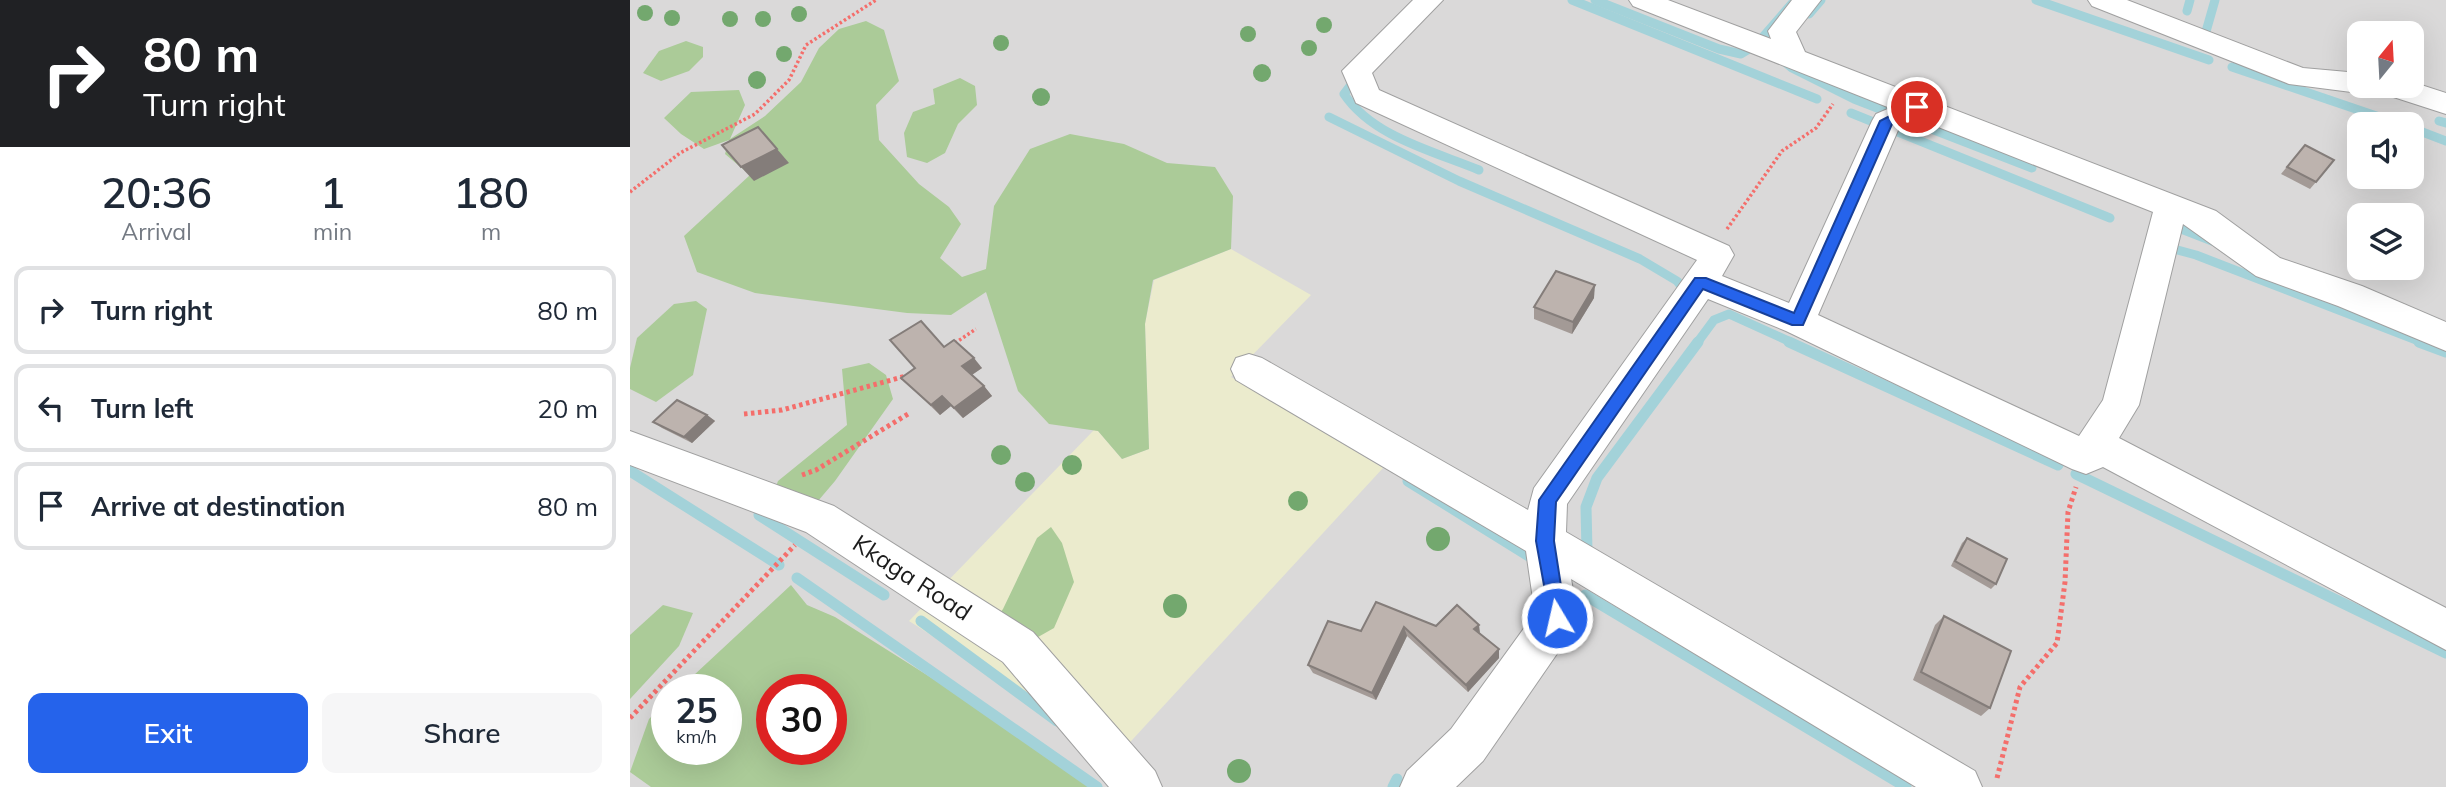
<!DOCTYPE html>
<html lang="en">
<head>
<meta charset="utf-8">
<style>
  body { margin:0; font-family:Mulish,sans-serif; background:#f6f6f7; color:#1f2937; height:100vh; display:flex; flex-direction:column; font-size:26px; white-space:nowrap }
  * { box-sizing:border-box; margin:0 }
  p { font-size:23px; color:#747a83 }
  .icon { flex:none; width:38px; height:38px; fill:none; stroke:currentColor; stroke-width:2; stroke-linecap:round; stroke-linejoin:round }
  .map { position:relative; flex:1; overflow:hidden }
  .details { display:flex; flex-direction:column; background:#fff; width:630px }
  .details>* { flex:none }
  .hud { background:#202124; color:#fff; overflow:hidden }
  .needle { width:46px; rotate:18deg }
  .controls { position:absolute; left:1717px; top:21px; display:grid; gap:14px }
  .controls a { display:grid; place-items:center; width:77px; height:77px; border-radius:14px; background:#fff; box-shadow:0 7px 28px #0002; font-size:35px }
  .speed { position:absolute; left:21px; top:674px; display:flex; gap:14px; font-size:35px; font-weight:700; text-align:center }
  .speed>* { display:grid; place-content:center; width:91px; height:91px; border-radius:50%; background:#fff; box-shadow:0 7px 28px #0002; line-height:1 }
  .speed small { font-size:18px; font-weight:400 }
  .speed .limit { border:10px solid #d22; background:#fff; color:#111 }
  .pin { position:absolute; display:grid; place-items:center; width:60px; height:60px; color:#fff; margin:-30px; border:4px solid #fff; border-radius:50%; box-shadow:0 2px 7px #0007 }
  .me { position:absolute; width:77px; margin:-38px; rotate:351deg; stroke-linejoin:round; filter:drop-shadow(0 0 5px #0008) }
  .turn { display:flex; align-items:center; gap:24px; height:147px; padding:0 28px; font-size:32px }
  .turn .icon { width:91px; height:91px; stroke-width:2.5 }
  .turn b { display:block; font-size:49px; line-height:60px }
  .eta { display:flex; justify-content:space-evenly; align-items:center; height:119px; text-align:center }
  .eta b { font-size:42px; font-weight:600; line-height:49px }
  .cta { display:flex; gap:14px; margin-top:auto; padding:14px 28px }
  .cta a { flex:1; height:80px; border-radius:14px; background:#2563eb; color:#fff; font-size:28px; font-weight:600; line-height:80px; text-align:center }
  .cta a+a { background:#f6f6f7; color:#1f2937 }
  ul { padding:0; list-style:none }
  li { display:flex; align-items:center; gap:21px; height:88px; margin:0 14px 10px; padding:0 14px; border:4px solid #e0e1e3; border-radius:14px }
  li div { flex:1 }
  li b { display:block; font-size:26px }
  li em { font-style:normal }
  main { display:flex; flex:1; min-height:0 }
  .map>svg:first-child { display:block }
</style>
</head>
<body>
<main>
<section class="details">
<div class="hud">
<div class="turn"><svg class="icon" aria-label="right" viewBox="0 0 24 24"><path d="M7 20v-9h11M14 6l5 5-5 5"/></svg><div><b>80 m</b>Turn right</div></div>
</div>
<div class="eta">
<div><b>20:36</b><p>Arrival</p></div>
<div><b>1</b><p>min</p></div>
<div><b>180</b><p>m</p></div>
</div>
<ul>
<li><svg class="icon" aria-label="right" viewBox="0 0 24 24"><path d="M7 20v-9h11M14 6l5 5-5 5"/></svg><div><b>Turn right</b></div><em>80 m</em></li>
<li><svg class="icon" aria-label="left" viewBox="0 0 24 24"><path d="M17 20v-9H6M10 6l-5 5 5 5"/></svg><div><b>Turn left</b></div><em>20 m</em></li>
<li><svg class="icon" aria-label="arrive" viewBox="0 0 24 24"><path d="M6 21V4h12l-3 4 3 4H6"/></svg><div><b>Arrive at destination</b></div><em>80 m</em></li>
</ul>
<div class="cta"><a>Exit</a><a>Share</a></div>
</section>
<div class="map">
<svg width="1816" height="787" viewBox="0 0 1816 787">
  <rect width="100%" height="100%" fill="#ede8e2"/>
  <!-- residential -->
  <path fill="#dad9d9" fill-rule="evenodd" d="M 0,0 L 1816,0 L 1816,787 L 0,787 ZM 1729,33 L 1782,33 L 1782,86 L 1729,86 ZM 1729,124 L 1782,124 L 1782,177 L 1729,177 ZM 1729,215 L 1782,215 L 1782,268 L 1729,268 ZM 37,690 L 96,690 L 96,749 L 37,749 ZM 142,690 L 201,690 L 201,749 L 142,749 Z"/>
  <!-- farmland -->
  <path fill="#ebebcd" d="M 601,249 L 681,295 L 601,377 L 753,468 L 479,765 L 365,676 L 279,621 L 464,430 L 468,431 L 492,459 L 519,449 L 515,324 L 524,280 Z"/>
  <!-- forest -->
  <g fill="#abcb98" fill-rule="evenodd">
    <path d="M 236,21 L 254,30 L 269,81 L 246,105 L 249,140 L 289,184 L 319,207 L 331,224 L 310,258 L 332,277 L 356,269 L 364,206 L 400,149 L 440,134 L 494,144 L 537,163 L 585,167 L 603,196 L 601,249 L 523,280 L 515,324 L 519,449 L 492,459 L 468,431 L 419,424 L 388,391 L 356,292 L 321,315 L 277,313 L 125,293 L 67,272 L 54,236 L 120,175 L 95,154 L 99,140 L 74,149 L 51,134 L 34,118 L 61,92 L 109,90 L 115,105 L 100,139 L 135,116 L 171,82 L 189,48 L 209,29 Z"/>
    <path d="M 56,41 L 73,47 L 73,57 L 59,71 L 31,81 L 13,73 L 29,51 Z"/>
    <path d="M 330,78 L 345,86 L 347,105 L 328,124 L 315,153 L 297,163 L 277,157 L 274,133 L 283,112 L 305,104 L 303,89 Z"/>
    <path d="M 66,301 L 77,309 L 63,375 L 26,402 L 0,389 L 0,368 L 7,338 L 44,304 Z"/>
    <path d="M 239,363 L 256,375 L 263,399 L 205,481 L 165,528 L 136,513 L 148,481 L 217,425 L 212,369 Z"/>
    <path d="M 421,527 L 432,543 L 444,582 L 424,628 L 373,657 L 351,639 L 373,609 L 407,538 Z"/>
    <path d="M 161,585 L 177,605 L 205,617 L 381,728 L 459,787 L 21,787 L 0,772 L 19,719 L 37,701 L 37,749 L 96,749 L 96,690 L 49,689 ZM 142,690 L 201,690 L 201,749 L 142,749 Z"/>
    <path d="M 33,605 L 63,613 L 49,646 L 0,699 L 0,635 Z"/>
  </g>
  <g fill="none" stroke-linecap="round" stroke-linejoin="round">
    <!-- stream-far1 -->
    <g stroke="#a3d2d9" stroke-width="9">
      <path d="M 942,0 L 1187,99"/>
      <path d="M 965,0 L 1089,49 L 1111,54 L 1126,45 L 1165,0"/>
      <path d="M 1406,0 L 1579,60"/>
      <path d="M 1557,11 L 1560,0"/>
      <path d="M 1179,14 L 1191,0"/>
      <path d="M 1582,42 L 1575,35 L 1585,0"/>
      <path d="M 1150,58 L 1162,68 L 1224,99 L 1402,168"/>
      <path d="M 1602,67 L 1770,124"/>
      <path d="M 727,77 L 714,94 C 743,137 803,151 849,170"/>
      <path d="M 1221,113 L 1480,218"/>
      <path d="M 699,117 L 829,181 L 1010,259 L 1047,281 L 1057,293"/>
      <path d="M 1809,121 L 1816,123"/>
      <path d="M 1782,128 L 1816,141"/>
      <path d="M 1546,227 L 1582,241"/>
      <path d="M 1535,252 L 1544,249 L 1566,255 L 1794,343"/>
      <path d="M 1067,343 L 1084,320 L 1099,314 L 1163,343"/>
    </g>
    <!-- stream -->
    <g stroke="#a3d2d9" stroke-width="11">
      <path d="M 1159,342 L 1428,465"/>
      <path d="M 1789,342 L 1816,352"/>
      <path d="M 0,471 L 149,565"/>
      <path d="M 1446,474 L 1816,653"/>
      <path d="M 778,481 L 907,561"/>
      <path d="M 129,515 L 254,595"/>
      <path d="M 957,551 L 956,507 L 967,478 L 1068,342"/>
      <path d="M 167,578 L 467,787"/>
      <path d="M 955,595 L 1276,787"/>
      <path d="M 291,621 L 427,721"/>
      <path d="M 763,787 L 767,779"/>
    </g>
    <!-- minor casing -->
    <g stroke="#a0a0a0" stroke-width="2">
      <g id="minor">
        <path d="M 783,0 L 813,0 L 742,73 L 749,90 L 1099,246 L 1104,255 L 1092,276 L 1159,303 L 1242,121 L 1246,114 L 1260,108 L 1003,6 L 999,0 L 1038,0 L 1141,39 L 1138,31 L 1162,0 L 1191,0 L 1166,32 L 1175,52 L 1586,211 L 1650,258 L 1732,286 L 1816,322 L 1816,351 L 1708,306 L 1626,276 L 1553,224 L 1509,405 L 1489,438 L 1816,608 L 1816,650 L 1473,467 L 1456,474 L 1442,469 L 1156,331 L 1078,299 L 937,504 L 936,532 L 1345,771 L 1352,787 L 1286,787 L 941,579 L 948,618 L 942,632 L 853,761 L 826,787 L 770,787 L 777,771 L 821,729 L 905,613 L 896,551 L 606,380 L 601,369 L 606,358 L 619,354 L 632,358 L 898,510 L 904,488 L 1067,260 L 726,103 L 712,71 ZM 1288,119 L 1523,212 L 1473,400 L 1449,436 L 1188,315 L 1269,128 Z"/>
        <path d="M 1458,0 L 1497,0 L 1673,68 L 1729,73 L 1729,86 L 1742,86 L 1729,93 L 1659,84 L 1462,6 Z"/>
        <path d="M 1782,82 L 1816,93 L 1816,114 L 1751,93 L 1746,86 L 1782,86 Z"/>
        <path d="M 0,431 L 204,506 L 403,632 L 525,771 L 532,787 L 479,787 L 373,662 L 176,532 L 0,465 Z"/>
      </g>
    </g>
    <!-- path-far1 -->
    <g stroke="#f46e6b" stroke-width="3.5" stroke-dasharray="2.5 2.5" stroke-linecap="butt">
      <path d="M 0,192 L 50,153 L 125,114 L 159,80 L 176,45 L 246,0"/>
      <path d="M 1097,229 L 1152,151 L 1186,128 L 1203,104"/>
      <path d="M 325,343 L 346,329"/>
    </g>
    <!-- path -->
    <g stroke="#f46e6b" stroke-width="5" stroke-dasharray="3.5 3.5" stroke-linecap="butt">
      <path d="M 321,346 L 327,342"/>
      <path d="M 114,414 L 152,410 L 276,376"/>
      <path d="M 172,475 L 186,470 L 278,414"/>
      <path d="M 0,718 L 165,545"/>
      <path d="M 1367,778 L 1390,687 L 1427,643 L 1435,582 L 1438,512 L 1446,487"/>
    </g>
    <!-- minor -->
    <use href="#minor" fill="#fff" fill-rule="evenodd"/>
  </g>
  <!-- trees -->
  <g fill="#73a86e">
    <circle cx="15" cy="13" r="8"/>
    <circle cx="169" cy="14" r="8"/>
    <circle cx="42" cy="18" r="8"/>
    <circle cx="100" cy="19" r="8"/>
    <circle cx="133" cy="19" r="8"/>
    <circle cx="694" cy="25" r="8"/>
    <circle cx="618" cy="34" r="8"/>
    <circle cx="371" cy="43" r="8"/>
    <circle cx="679" cy="48" r="8"/>
    <circle cx="154" cy="54" r="8"/>
    <circle cx="632" cy="73" r="9"/>
    <circle cx="127" cy="80" r="9"/>
    <circle cx="411" cy="97" r="9"/>
    <circle cx="371" cy="455" r="10"/>
    <circle cx="442" cy="465" r="10"/>
    <circle cx="395" cy="482" r="10"/>
    <circle cx="668" cy="501" r="10"/>
    <circle cx="808" cy="539" r="12"/>
    <circle cx="545" cy="606" r="12"/>
    <circle cx="609" cy="771" r="12"/>
  </g>
  <!-- wall -->
  <g fill="#a39a96">
    <path d="M 1675,145 L 1686,182 L 1680,189 L 1651,174 Z"/>
    <path d="M 964,298 L 942,334 L 904,319 L 904,307 Z"/>
    <path d="M 314,347 L 352,368 L 342,375 L 354,386 L 362,396 L 333,418 L 321,406 L 310,415 L 271,378 Z"/>
    <path d="M 77,415 L 85,421 L 62,443 L 32,428 L 23,422 Z"/>
    <path d="M 1337,538 L 1366,584 L 1361,589 L 1321,566 L 1332,543 Z"/>
    <path d="M 1314,616 L 1360,708 L 1351,716 L 1283,680 L 1305,625 Z"/>
    <path d="M 806,626 L 850,633 L 869,658 L 838,692 L 777,636 L 746,700 L 683,673 L 678,665 L 731,631 Z"/>
  </g>
  <!-- shaded-wall -->
  <g fill="#847d7a">
    <path d="M 147,149 L 159,163 L 124,181 L 111,167 Z"/>
    <path d="M 965,285 L 964,298 L 942,334 L 943,322 Z"/>
    <path d="M 344,358 L 352,368 L 340,376 L 332,366 Z"/>
    <path d="M 354,386 L 362,396 L 333,418 L 324,408 Z"/>
    <path d="M 312,396 L 321,406 L 310,415 L 301,405 Z"/>
    <path d="M 77,415 L 85,421 L 62,443 L 54,437 Z"/>
    <path d="M 849,625 L 850,633 L 844,629 Z"/>
    <path d="M 774,627 L 777,636 L 746,700 L 742,693 Z"/>
    <path d="M 869,649 L 869,658 L 838,692 L 836,685 Z"/>
  </g>
  <!-- building -->
  <g fill="#bdb3ae" stroke="#847d7a" stroke-width="2">
    <path d="M 128,127 L 147,149 L 111,167 L 92,145 Z"/>
    <path d="M 1675,145 L 1704,160 L 1686,182 L 1657,167 Z"/>
    <path d="M 926,271 L 965,285 L 943,322 L 904,307 Z"/>
    <path d="M 291,321 L 314,347 L 324,340 L 344,358 L 332,366 L 354,386 L 324,408 L 312,396 L 301,405 L 271,378 L 285,368 L 260,340 Z"/>
    <path d="M 47,400 L 77,415 L 54,437 L 23,422 Z"/>
    <path d="M 1337,538 L 1377,559 L 1366,584 L 1325,561 Z"/>
    <path d="M 746,602 L 806,626 L 827,605 L 849,625 L 844,629 L 869,649 L 836,685 L 774,627 L 742,693 L 678,665 L 698,621 L 731,631 Z"/>
    <path d="M 1314,616 L 1381,651 L 1360,708 L 1291,672 Z"/>
  </g>
  <!-- route -->
  <path fill="#2563eb" stroke="#184099" stroke-width="2" d="M 1287,102 L 1292,103 L 1292,110 L 1262,124 L 1173,325 L 1162,325 L 1073,289 L 926,502 L 924,541 L 936,618 L 933,624 L 927,627 L 921,624 L 906,541 L 909,500 L 1065,278 L 1076,278 L 1164,313 L 1250,121 Z"/>
  <g text-anchor="middle" stroke-width="7" stroke-linejoin="round" paint-order="stroke">
    <!-- street labels -->
    <g font-size="24" fill="#1c1c1c" stroke="#fff">
      <text transform="translate(282 578) rotate(33)" y="8">Kkaga Road</text>
    </g>
  </g>
</svg>
<div class="controls">
<a><svg class="needle" viewBox="-14 -14 28 28"><path d="M0-13l5 13h-10z" fill="#e53935"/><path d="M0 13l5-13h-10z" fill="#747a83"/></svg></a>
<a><svg class="icon" aria-label="sound" viewBox="0 0 24 24"><path d="M4 9h4l5-4v14l-5-4H4zM17 9q2 3 0 6"/></svg></a>
<a><svg class="icon" aria-label="layers" viewBox="0 0 24 24"><path d="M12 4l9 5-9 5-9-5zM3 14l9 5 9-5"/></svg></a>
</div>
<div class="speed"><div>25<small>km/h</small></div><div class="limit">30</div></div>
<div class="pin" style="left:1287px;top:107px;background:#d93025"><svg class="icon" aria-label="arrive" viewBox="0 0 24 24"><path d="M6 21V4h12l-3 4 3 4H6"/></svg></div>
<svg class="me" style="left:927px;top:618px" viewBox="-20 -20 40 40"><circle r="17" fill="#2563eb" stroke="#fff" stroke-width="3"/><path d="M0-11L8 9 0 5-8 9z" fill="#fff"/></svg>
</div>
</main>
</body>
</html>
